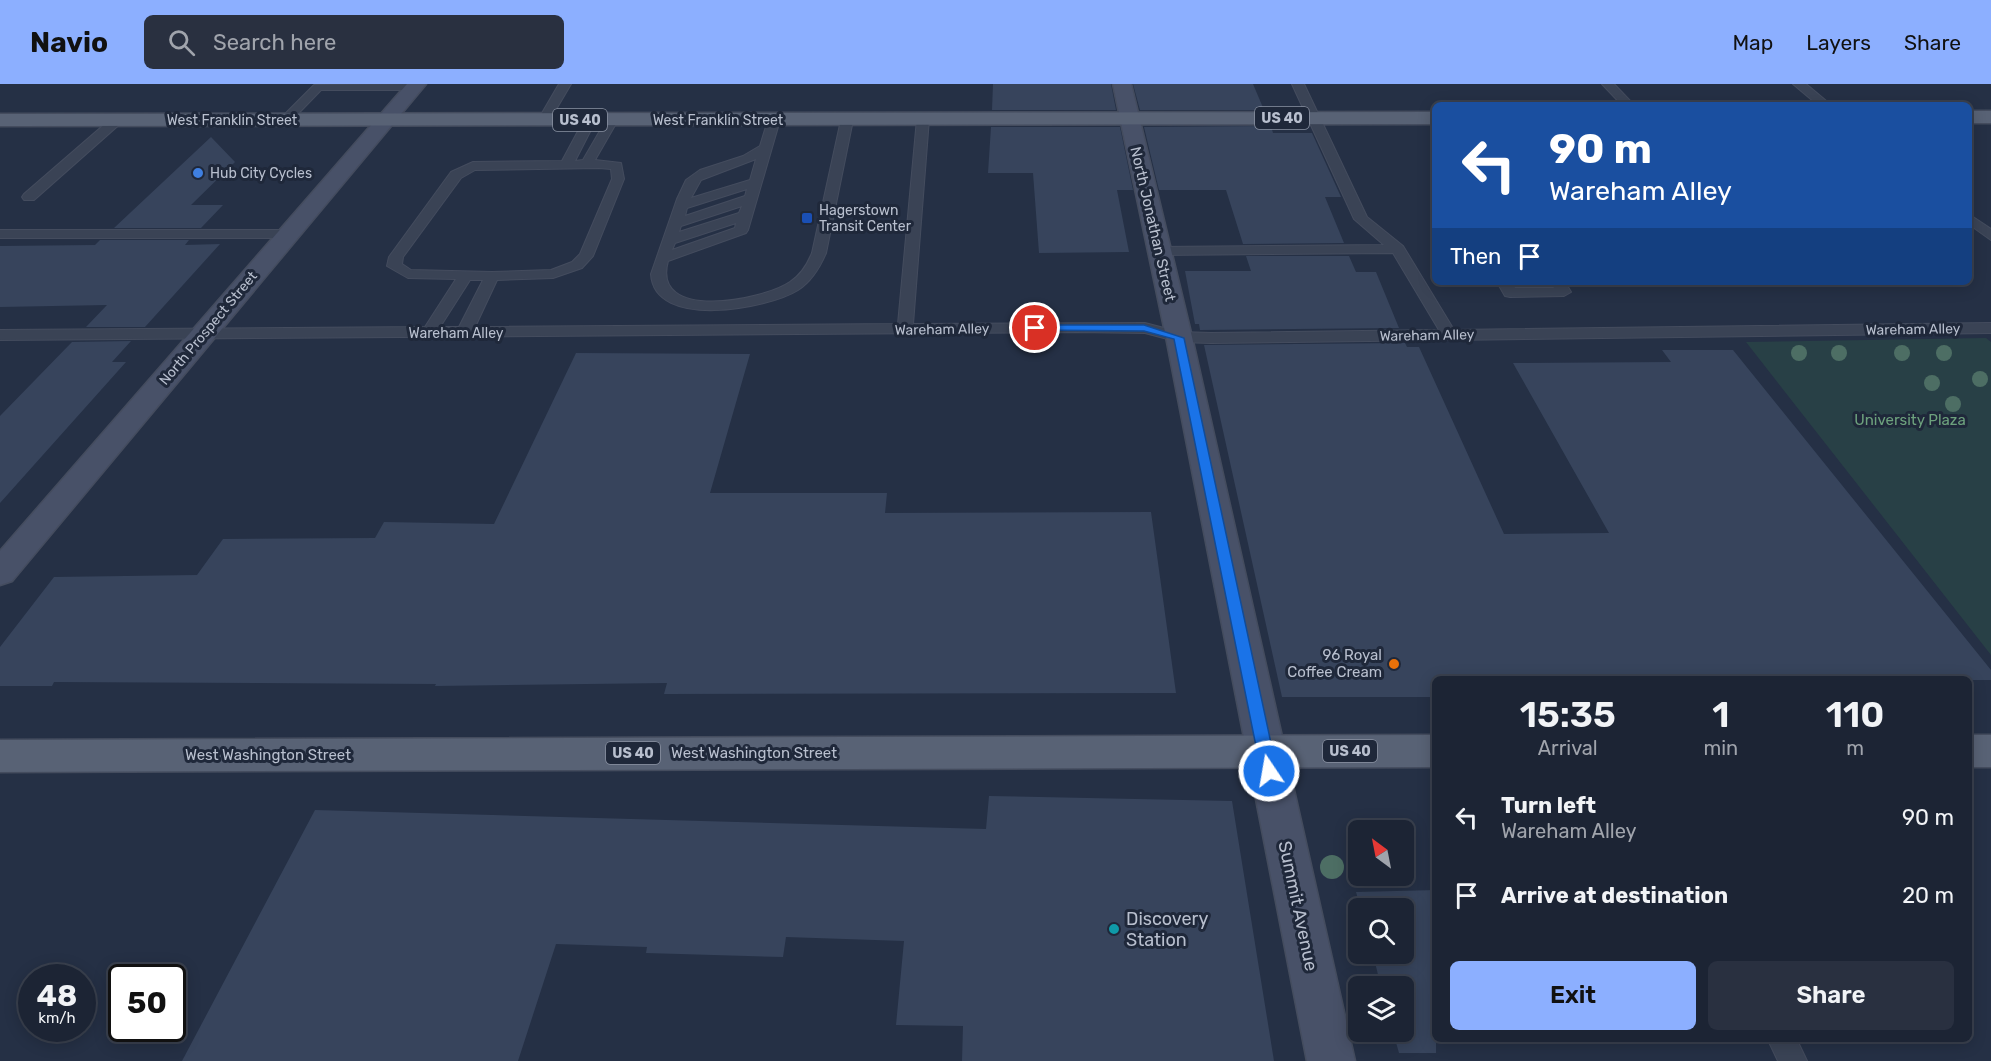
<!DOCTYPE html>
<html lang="en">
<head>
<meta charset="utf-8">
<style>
  body { margin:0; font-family:Rubik,sans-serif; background:#293040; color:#f1f3f6; height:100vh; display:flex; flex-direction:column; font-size:22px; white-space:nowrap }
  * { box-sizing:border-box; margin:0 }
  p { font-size:20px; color:#a0a4ac }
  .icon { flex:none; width:33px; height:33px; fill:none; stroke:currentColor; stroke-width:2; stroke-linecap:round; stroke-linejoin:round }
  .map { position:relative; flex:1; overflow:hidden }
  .details { position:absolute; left:1432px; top:592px; width:540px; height:366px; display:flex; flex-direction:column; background:#1c2434; border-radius:9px; box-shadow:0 3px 15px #0003,0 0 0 2px #3a414f }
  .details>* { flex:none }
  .top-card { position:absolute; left:1432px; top:18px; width:540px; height:183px; border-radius:9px; box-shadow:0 3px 15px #0003,0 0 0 2px #3a414f; background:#1a4fa0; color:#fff; overflow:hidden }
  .needle { width:39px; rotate:328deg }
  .buttons { position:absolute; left:1348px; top:736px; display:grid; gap:12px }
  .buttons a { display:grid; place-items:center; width:66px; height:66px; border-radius:9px; background:#1c2434; box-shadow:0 3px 15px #0003,0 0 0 2px #3a414f; font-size:30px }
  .speed { position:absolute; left:18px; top:880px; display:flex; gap:12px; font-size:30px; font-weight:700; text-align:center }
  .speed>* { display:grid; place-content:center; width:78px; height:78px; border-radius:50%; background:#1c2434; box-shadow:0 3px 15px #0003,0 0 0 2px #3a414f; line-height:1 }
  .speed small { font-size:15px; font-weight:400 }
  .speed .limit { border:3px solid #111; border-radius:9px; background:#fff; color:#111 }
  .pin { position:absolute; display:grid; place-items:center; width:51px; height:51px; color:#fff; margin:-26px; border:3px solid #fff; border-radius:50%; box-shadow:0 2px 6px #0007 }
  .me { position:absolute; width:66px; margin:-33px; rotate:348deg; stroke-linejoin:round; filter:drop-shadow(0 0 4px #0008) }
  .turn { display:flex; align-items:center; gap:21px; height:126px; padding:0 18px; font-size:27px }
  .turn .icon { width:78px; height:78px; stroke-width:2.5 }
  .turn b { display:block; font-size:42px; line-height:51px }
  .then { display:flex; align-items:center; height:57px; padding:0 18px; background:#0003; gap:12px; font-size:22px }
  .eta { display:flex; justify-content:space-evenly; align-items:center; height:102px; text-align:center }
  .eta b { font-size:36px; font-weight:600; line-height:42px }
  .primary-button { display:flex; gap:12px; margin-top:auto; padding:12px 18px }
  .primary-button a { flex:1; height:69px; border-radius:9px; background:#8cafff; color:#111; font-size:24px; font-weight:600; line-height:69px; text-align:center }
  .primary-button a+a { background:#293040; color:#f1f3f6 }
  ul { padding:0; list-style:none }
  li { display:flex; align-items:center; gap:18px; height:78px; padding:0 18px }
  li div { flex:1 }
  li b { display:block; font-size:22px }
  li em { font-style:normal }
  header { display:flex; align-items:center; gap:36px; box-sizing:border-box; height:84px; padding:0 30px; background:#8cafff; color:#111 }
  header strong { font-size:28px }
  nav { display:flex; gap:33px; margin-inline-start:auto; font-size:21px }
  .search { width:420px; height:54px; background:#293040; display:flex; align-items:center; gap:15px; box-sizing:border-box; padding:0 21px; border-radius:9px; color:#a0a4ac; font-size:22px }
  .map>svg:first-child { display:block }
</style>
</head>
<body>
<header>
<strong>Navio</strong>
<div class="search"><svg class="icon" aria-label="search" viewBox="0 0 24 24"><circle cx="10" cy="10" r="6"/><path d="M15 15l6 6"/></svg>Search here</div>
<nav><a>Map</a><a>Layers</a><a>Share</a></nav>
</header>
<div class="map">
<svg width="1991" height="977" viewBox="0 0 1991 977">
  <rect width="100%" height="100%" fill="#253045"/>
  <!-- green -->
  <path fill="#284046" d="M 1986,254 L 1991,258 L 1991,571 L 1746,258 Z"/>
  <!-- building -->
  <g fill="#37445c">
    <path d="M 993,0 L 1111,0 L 1116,26 L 992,26 Z"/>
    <path d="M 1133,0 L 1253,0 L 1264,26 L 1140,26 Z"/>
    <path d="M 1271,42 L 1273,49 L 1312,49 L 1341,113 L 1325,113 L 1344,159 L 1243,160 L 1226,106 L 1159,106 L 1144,43 Z"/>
    <path d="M 991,43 L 1120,43 L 1133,106 L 1117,106 L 1129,168 L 1039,169 L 1033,89 L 988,89 Z"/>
    <path d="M 211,53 L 235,78 L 191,121 L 223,121 L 201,144 L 114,144 Z"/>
    <path d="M 100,156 L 189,156 L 185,161 L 220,160 L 145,243 L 86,243 L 107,221 L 0,223 L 0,162 L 95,161 Z"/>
    <path d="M 1246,172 L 1349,172 L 1356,188 L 1376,188 L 1399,244 L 1200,246 L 1199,240 L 1195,240 L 1185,187 L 1251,187 Z"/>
    <path d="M 131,257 L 112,278 L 126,278 L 0,419 L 0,332 L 72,258 Z"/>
    <path d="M 1405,259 L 1407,263 L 1419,263 L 1504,450 L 1609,449 L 1513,279 L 1671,278 L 1662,266 L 1733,266 L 1991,586 L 1991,596 L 1436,596 L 1436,613 L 1282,613 L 1204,261 Z"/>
    <path d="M 576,269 L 750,270 L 710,409 L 887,409 L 885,429 L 1151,428 L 1176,609 L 664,610 L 667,599 L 435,602 L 436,600 L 54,598 L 52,602 L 0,602 L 0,563 L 54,493 L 197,491 L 223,455 L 375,454 L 384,438 L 494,440 Z"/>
    <path d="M 989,712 L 1232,717 L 1274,977 L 962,977 L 963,942 L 896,941 L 904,857 L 786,853 L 783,873 L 646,869 L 647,863 L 556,860 L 518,977 L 182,977 L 315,726 L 986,745 Z"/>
    <path d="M 1436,806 L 1436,969 L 1399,969 L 1393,948 L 1404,948 L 1404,903 L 1381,903 L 1373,870 L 1404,870 L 1404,825 L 1361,825 L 1356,808 Z"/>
  </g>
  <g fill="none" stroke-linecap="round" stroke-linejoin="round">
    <!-- service casing -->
    <g stroke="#444c5e" stroke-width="2">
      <g id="service">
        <path d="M 417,0 L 421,3 L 415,6 L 321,6 L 289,39 L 281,39 L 279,36 L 314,1 Z"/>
        <path d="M 559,0 L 571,0 L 548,39 L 540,39 L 538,36 Z"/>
        <path d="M 1292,0 L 1304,0 L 1367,133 L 1403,162 L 1454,246 L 1991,239 L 1991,249 L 1211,259 L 1179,258 L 1145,249 L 1077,248 L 0,256 L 0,246 L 425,243 L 456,195 L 408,194 L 387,182 L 389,173 L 451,88 L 473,78 L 562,77 L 584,36 L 590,32 L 596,36 L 575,77 L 583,76 L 608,33 L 616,33 L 618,36 L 595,76 L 621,79 L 624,95 L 593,172 L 582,184 L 553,194 L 497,196 L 475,243 L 898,240 L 917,35 L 923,31 L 929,35 L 913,240 L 1145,239 L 1179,248 L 1211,249 L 1439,246 L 1393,169 L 1159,171 L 1152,167 L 1159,163 L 1384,161 L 1354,135 ZM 599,84 L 611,85 L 612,95 L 580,170 L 572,178 L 551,186 L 492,188 L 411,186 L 402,180 L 403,173 L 461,94 L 475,86 ZM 470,196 L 483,196 L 459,243 L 440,243 Z"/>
        <path d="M 1602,0 L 1614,0 L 1634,21 L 1622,21 Z"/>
        <path d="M 1793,0 L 1806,0 L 1831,21 L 1818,21 Z"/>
        <path d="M 117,32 L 121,33 L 121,39 L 34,116 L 24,116 L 22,113 L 24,110 L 113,33 Z"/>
        <path d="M 774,32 L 780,36 L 748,146 L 746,149 L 668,177 C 651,238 762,217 790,198 C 801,191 807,181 812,169 L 841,36 L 847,32 L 853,36 L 826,169 C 820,183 812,197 798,206 C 768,225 654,246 651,190 L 677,115 L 686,96 L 700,86 L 743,72 L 760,62 L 768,36 ZM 756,75 L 750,96 L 691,114 L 701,96 ZM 747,105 L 745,112 L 685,132 L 687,124 ZM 742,122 L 739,129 L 679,148 L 681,142 ZM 736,139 L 735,144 L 672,166 L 675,159 Z"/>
        <path d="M 1970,131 L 1991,145 L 1991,156 L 1970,141 Z"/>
        <path d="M 0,146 L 289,146 L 296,150 L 289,154 L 0,154 Z"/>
        <path d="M 1497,198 L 1511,198 L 1515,204 L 1554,204 L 1551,198 L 1565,198 L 1571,208 L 1564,212 L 1510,213 L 1505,212 Z"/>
        <path d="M 1768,956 L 1797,956 L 1807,977 L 1778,977 Z"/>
      </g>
    </g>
    <!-- secondary casing -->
    <g stroke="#444c5e" stroke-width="3">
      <g id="secondary">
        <path d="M 407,0 L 426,0 L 12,497 L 0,501 L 0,467 Z"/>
        <path d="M 1113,0 L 1131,0 L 1192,253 L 1355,977 L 1307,977 L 1166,253 Z"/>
      </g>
    </g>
    <!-- primary casing -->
    <g stroke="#444c5e" stroke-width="3">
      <g id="primary">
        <rect x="1970" y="27" width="21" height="12"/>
        <path d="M 1436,28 L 1436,40 L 0,42 L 0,30 Z"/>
        <path d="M 1436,651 L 1436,683 L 0,688 L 0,656 Z"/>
        <rect x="1970" y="651" width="21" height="32"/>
      </g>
    </g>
    <!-- service -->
    <use href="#service" fill="#3a4355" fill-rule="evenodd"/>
    <!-- secondary -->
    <use href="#secondary" fill="#485168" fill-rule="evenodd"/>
    <!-- primary -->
    <use href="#primary" fill="#586275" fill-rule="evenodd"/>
  </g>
  <!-- trees -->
  <g fill="#4d6e64">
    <circle cx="1799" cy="269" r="8"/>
    <circle cx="1839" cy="269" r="8"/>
    <circle cx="1902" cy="269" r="8"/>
    <circle cx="1944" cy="269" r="8"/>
    <circle cx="1980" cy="295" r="8"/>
    <circle cx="1932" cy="299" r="8"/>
    <circle cx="1953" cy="320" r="8"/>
    <circle cx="1332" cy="783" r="12"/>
  </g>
  <!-- route -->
  <path fill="#1a73e8" stroke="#114b97" stroke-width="1.5" d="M 1035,241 L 1144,241 L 1184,254 L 1277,687 L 1275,691 L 1269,693 L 1264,691 L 1261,687 L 1174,255 L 1144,247 L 1031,246 L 1031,242 Z"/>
  <!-- markers -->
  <circle fill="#3f7fe0" stroke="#1f283a" stroke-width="2" cx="198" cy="89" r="6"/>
  <rect fill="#1a4fb4" stroke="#1f283a" stroke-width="2" x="801" y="128" width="12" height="12" rx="3"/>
  <circle fill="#e8710a" stroke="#1f283a" stroke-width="2" cx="1394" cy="580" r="6"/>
  <circle fill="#0f9aa8" stroke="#1f283a" stroke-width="2" cx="1114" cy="845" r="6"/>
  <g text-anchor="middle" stroke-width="6" stroke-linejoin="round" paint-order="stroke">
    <!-- shield labels -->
    <g fill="#1f283a" stroke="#8a92a2" stroke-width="1.5">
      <rect x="1255" y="23" width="54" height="22" rx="4.5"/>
      <rect x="553" y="25" width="54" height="22" rx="4.5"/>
      <rect x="1323" y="656" width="54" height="22" rx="4.5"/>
      <rect x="606" y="658" width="54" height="22" rx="4.5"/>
    </g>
    <g font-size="14" font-weight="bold" fill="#b8bfce">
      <text x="1282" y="39">US 40</text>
      <text x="580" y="41">US 40</text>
      <text x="1350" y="672">US 40</text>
      <text x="633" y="674">US 40</text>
    </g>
    <!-- far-street labels -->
    <g font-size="14" fill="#b8bfce" stroke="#1f283a">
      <text x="232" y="41">West Franklin Street</text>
      <text x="718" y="41">West Franklin Street</text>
      <text transform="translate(208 244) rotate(-50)" y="5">North Prospect Street</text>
      <text transform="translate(942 245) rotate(-1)" y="5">Wareham Alley</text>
      <text transform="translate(1913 245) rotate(-1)" y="5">Wareham Alley</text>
      <text x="456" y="254">Wareham Alley</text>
      <text transform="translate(1427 251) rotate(-1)" y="5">Wareham Alley</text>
    </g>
    <!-- far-poi labels -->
    <g font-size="14" fill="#b8bfce" stroke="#1f283a" text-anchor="start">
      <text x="210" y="94">Hub City Cycles</text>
      <text x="819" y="131">Hagerstown<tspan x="819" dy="16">Transit Center</tspan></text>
    </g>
    <!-- street labels -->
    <g font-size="15" fill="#b8bfce" stroke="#1f283a">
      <text transform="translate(1153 140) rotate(77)" y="5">North Jonathan Street</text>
      <text x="754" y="674">West Washington Street</text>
      <text x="268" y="676">West Washington Street</text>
    </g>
    <!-- park labels -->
    <g font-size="15" fill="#6da17d" stroke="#1f283a">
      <text x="1910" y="341">University Plaza</text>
    </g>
    <!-- poi labels -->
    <g font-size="15" fill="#b8bfce" stroke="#1f283a" text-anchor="end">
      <text x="1382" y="576">96 Royal<tspan x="1382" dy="17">Coffee Cream</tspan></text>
    </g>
    <!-- near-street labels -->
    <g font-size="18" fill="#b8bfce" stroke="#1f283a">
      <text transform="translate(1298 822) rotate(78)" y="6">Summit Avenue</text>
    </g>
    <!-- near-poi labels -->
    <g font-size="18" fill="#b8bfce" stroke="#1f283a" text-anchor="start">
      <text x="1126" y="841">Discovery<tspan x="1126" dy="21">Station</tspan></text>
    </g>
  </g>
</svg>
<div class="buttons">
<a><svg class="needle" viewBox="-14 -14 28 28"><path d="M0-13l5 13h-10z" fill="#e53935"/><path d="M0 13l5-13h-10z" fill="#a0a4ac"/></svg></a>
<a><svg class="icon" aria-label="search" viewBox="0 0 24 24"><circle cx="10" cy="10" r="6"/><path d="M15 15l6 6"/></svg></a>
<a><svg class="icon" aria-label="layers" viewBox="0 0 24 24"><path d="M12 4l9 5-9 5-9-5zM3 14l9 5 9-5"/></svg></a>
</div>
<div class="speed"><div>48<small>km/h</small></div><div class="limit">50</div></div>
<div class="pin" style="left:1035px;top:244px;background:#d93025"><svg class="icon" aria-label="arrive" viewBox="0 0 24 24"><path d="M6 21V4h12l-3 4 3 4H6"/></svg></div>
<svg class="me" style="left:1269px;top:687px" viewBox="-20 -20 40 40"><circle r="17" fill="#1a73e8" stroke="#fff" stroke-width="3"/><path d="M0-11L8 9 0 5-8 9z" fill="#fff"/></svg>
<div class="top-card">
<div class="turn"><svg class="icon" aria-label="left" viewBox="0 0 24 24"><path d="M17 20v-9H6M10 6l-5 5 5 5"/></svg><div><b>90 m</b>Wareham Alley</div></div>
<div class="then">Then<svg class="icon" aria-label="arrive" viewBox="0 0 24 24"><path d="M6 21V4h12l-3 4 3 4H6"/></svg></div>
</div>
<section class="details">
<div class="eta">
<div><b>15:35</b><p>Arrival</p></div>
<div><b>1</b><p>min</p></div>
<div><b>110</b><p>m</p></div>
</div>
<ul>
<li><svg class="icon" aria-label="left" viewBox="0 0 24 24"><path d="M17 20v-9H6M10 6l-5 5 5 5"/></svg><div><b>Turn left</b><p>Wareham Alley</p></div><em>90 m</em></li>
<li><svg class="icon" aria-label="arrive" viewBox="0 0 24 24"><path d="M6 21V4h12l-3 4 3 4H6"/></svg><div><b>Arrive at destination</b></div><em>20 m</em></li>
</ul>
<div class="primary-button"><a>Exit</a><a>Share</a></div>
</section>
</div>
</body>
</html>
